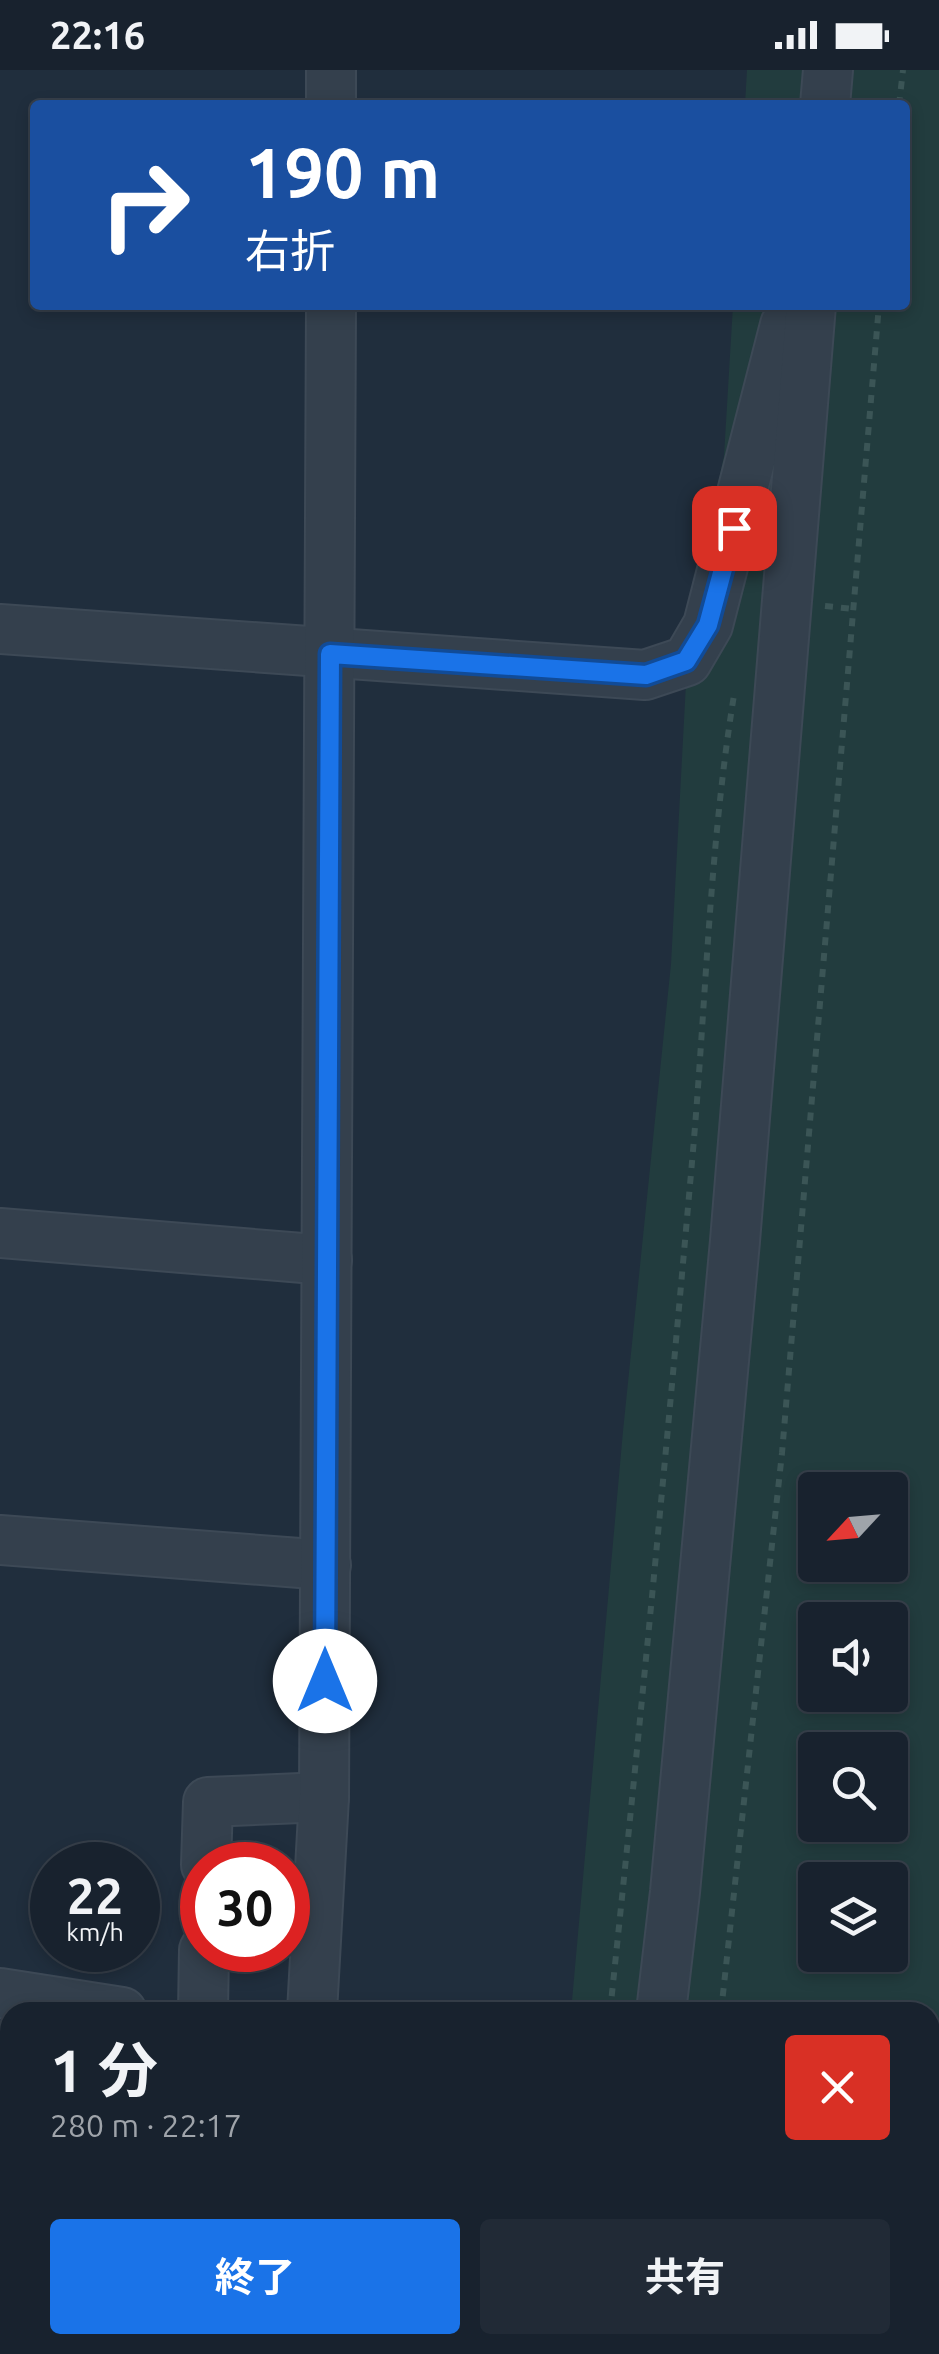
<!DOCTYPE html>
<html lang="ja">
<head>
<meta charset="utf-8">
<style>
  body { margin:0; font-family:Ubuntu,"Noto Sans JP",sans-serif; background:#212a36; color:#f1f3f6; height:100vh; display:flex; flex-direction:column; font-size:38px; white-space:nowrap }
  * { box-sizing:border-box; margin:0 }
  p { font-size:32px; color:#9fa4aa }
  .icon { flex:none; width:55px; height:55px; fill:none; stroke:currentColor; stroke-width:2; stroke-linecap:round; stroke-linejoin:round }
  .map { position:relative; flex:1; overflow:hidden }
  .drawer { position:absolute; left:0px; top:1932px; width:940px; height:352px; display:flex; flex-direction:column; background:#18222e; border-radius:30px 30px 0 0; box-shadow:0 5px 15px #0003,0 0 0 2px #363f4a }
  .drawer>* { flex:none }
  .banner { position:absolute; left:30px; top:30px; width:880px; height:210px; border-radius:10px; box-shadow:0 5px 15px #0003,0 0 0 2px #363f4a; background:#1a4fa0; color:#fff; overflow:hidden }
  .needle { width:65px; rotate:244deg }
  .controls { position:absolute; left:798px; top:1402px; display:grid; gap:20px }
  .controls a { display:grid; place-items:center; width:110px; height:110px; border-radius:10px; background:#18222e; box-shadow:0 5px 15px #0003,0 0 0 2px #363f4a; font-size:50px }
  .speed { position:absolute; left:30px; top:1772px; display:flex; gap:20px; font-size:50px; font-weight:700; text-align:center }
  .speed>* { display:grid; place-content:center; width:130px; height:130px; border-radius:50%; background:#18222e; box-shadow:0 5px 15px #0003,0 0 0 2px #363f4a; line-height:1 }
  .speed small { font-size:25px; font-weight:400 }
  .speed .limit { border:15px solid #d22; background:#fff; color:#111 }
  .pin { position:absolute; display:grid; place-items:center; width:85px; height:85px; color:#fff; margin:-42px; border-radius:20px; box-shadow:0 5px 15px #0006 }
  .me { position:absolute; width:110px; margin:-55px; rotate:0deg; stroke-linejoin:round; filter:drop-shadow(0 0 8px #0008) }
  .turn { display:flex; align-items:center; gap:35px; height:210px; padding:0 50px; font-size:45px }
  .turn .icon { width:130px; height:130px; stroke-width:2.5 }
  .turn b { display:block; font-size:70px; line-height:85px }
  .round { display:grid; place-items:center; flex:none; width:105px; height:105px; border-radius:10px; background:#212a36 }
  .summary { display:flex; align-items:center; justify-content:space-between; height:170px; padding:0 50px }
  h1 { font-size:60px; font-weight:700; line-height:75px }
  .cta { display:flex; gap:20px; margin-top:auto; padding:20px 50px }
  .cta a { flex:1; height:115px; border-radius:10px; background:#1a73e8; color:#fff; font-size:40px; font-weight:700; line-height:115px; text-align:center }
  .cta a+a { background:#212a36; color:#f1f3f6 }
  .status { display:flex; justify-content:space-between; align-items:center; height:70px; padding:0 50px; background:#18222e; direction:ltr }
  .status svg { height:28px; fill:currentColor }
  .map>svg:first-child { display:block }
</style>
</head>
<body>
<div class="status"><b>22:16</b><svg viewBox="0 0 49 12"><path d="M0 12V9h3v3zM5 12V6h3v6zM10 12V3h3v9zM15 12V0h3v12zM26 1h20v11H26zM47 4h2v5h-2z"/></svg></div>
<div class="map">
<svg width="939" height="2284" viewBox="0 0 939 2284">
  <rect width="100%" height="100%" fill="#202e3d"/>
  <!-- green -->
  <g fill="#223c3e" fill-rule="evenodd">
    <path d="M 747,0 L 809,0 L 807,35 L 745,35 Z"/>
    <path d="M 841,0 L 939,0 L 939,2069 L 930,2087 L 930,1942 L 672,1942 L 827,235 L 905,235 L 905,35 L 839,35 ZM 815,1420 L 890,1420 L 890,1495 L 815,1495 ZM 815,1550 L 890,1550 L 890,1625 L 815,1625 ZM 815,1680 L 890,1680 L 890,1755 L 815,1755 ZM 815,1810 L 890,1810 L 890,1885 L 815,1885 Z"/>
    <path d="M 733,235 L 794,235 L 644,1942 L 571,1942 L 623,1361 L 671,894 L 686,613 L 682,576 L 724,386 Z"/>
    <path d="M 540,2275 L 588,2275 L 586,2284 L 539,2284 Z"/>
    <path d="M 619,2275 L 837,2275 L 833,2284 L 617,2284 Z"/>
  </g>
  <!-- water -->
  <path fill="#13253b" d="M 939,2069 L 939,2284 L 833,2284 L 837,2275 L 930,2275 L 930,2087 Z"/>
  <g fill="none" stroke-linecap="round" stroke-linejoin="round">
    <!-- minor casing -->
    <g stroke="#3d4956" stroke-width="52">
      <g id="minor">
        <path d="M 331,35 L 331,0"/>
        <path d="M 825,35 L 828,0"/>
        <path d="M 0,559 L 645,605 L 687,591 L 708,555 L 785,255 L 792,251"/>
        <path d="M 0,1163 L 327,1190"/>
        <path d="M 0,1470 L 326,1495"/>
        <path d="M 206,1795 L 208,1732 L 324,1727"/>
        <path d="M 0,1923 L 122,1942"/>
        <path d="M 203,1942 L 204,1880"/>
        <path d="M 312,1942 L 324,1727 L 331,235"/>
        <path d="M 661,1942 L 675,1822 L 735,1171 L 811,235"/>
        <path d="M 0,2032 L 10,2033"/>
        <path d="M 507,2275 L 509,2284"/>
        <path d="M 86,2284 L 93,2275"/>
        <path d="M 607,2284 L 609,2275"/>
      </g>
    </g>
    <!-- major casing -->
    <g stroke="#3d4956" stroke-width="60">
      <g id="major">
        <path d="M 0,1981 L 10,1983"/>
        <path d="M 930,2141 L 939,2142"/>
      </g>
    </g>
    <!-- path -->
    <g stroke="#3b5556" stroke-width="6" stroke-dasharray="8 8" stroke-linecap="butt">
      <path d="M 899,35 L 903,0"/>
      <path d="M 825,536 L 853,539"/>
      <path d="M 610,1942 C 640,1659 667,1376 692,1092 C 706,936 709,779 734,625"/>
      <path d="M 721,1942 L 782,1383 L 879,235"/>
      <path d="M 682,2284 L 684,2275"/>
    </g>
    <!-- minor -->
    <use href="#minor" stroke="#34404d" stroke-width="48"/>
    <!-- major -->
    <use href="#major" stroke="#525f6d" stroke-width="55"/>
  </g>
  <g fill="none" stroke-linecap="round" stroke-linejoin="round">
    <!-- route casing -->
    <g stroke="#114b97" stroke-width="25">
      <path id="route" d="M 325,1611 L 330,584 L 646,605 L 686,591 L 708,555 L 734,458"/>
    </g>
    <!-- route -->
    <use href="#route" stroke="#1a73e8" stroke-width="18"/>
  </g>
</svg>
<div class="controls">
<a><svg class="needle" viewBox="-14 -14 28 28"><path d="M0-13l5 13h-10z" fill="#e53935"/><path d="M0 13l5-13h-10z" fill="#9fa4aa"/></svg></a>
<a><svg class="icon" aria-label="sound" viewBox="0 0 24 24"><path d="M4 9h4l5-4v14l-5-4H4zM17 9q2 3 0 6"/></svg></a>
<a><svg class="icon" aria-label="search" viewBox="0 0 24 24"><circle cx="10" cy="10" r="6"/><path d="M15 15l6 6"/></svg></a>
<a><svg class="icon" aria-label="layers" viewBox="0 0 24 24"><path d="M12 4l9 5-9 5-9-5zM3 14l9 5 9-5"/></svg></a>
</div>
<div class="speed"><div>22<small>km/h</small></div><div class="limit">30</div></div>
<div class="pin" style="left:734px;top:458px;background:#d93025"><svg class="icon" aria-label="arrive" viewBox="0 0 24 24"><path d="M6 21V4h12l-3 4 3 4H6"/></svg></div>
<svg class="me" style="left:325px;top:1611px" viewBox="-20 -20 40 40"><circle r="19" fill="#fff"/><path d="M0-13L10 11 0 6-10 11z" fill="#1a73e8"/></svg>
<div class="banner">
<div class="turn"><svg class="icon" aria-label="right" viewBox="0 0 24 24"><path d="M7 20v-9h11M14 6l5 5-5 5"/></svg><div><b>190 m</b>右折</div></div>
</div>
<section class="drawer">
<div class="summary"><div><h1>1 分</h1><p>280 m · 22:17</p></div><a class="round" style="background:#d93025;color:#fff"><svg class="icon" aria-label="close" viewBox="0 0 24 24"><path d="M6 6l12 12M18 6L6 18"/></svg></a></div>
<div class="cta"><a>終了</a><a>共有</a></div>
</section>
</div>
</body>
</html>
